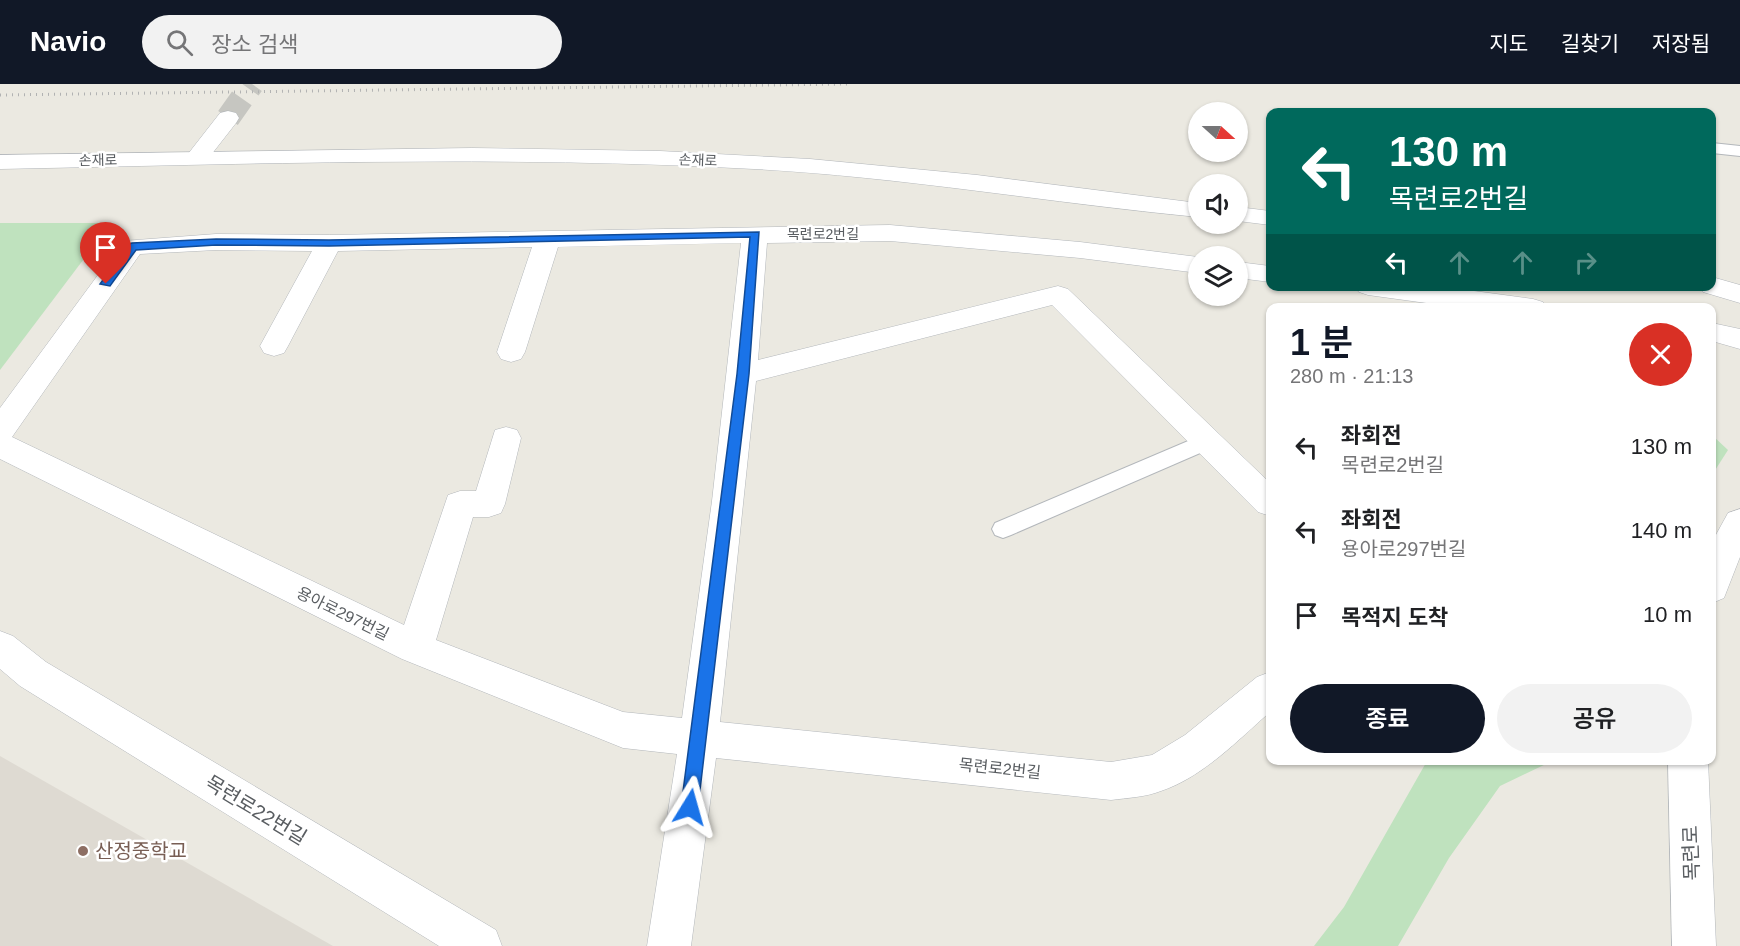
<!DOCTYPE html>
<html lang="ko">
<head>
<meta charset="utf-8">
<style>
  body { margin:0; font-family:Arial,"Noto Sans KR",sans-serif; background:#f2f2f2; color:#202124; height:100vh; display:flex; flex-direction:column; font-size:22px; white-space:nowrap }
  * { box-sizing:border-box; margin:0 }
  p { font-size:20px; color:#757577 }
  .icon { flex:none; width:33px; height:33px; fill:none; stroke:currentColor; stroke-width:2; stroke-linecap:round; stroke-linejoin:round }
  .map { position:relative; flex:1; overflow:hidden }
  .side { position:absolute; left:1266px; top:219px; width:450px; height:462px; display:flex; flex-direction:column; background:#fff; border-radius:12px; box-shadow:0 2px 4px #0004 }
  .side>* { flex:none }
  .banner { position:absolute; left:1266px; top:24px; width:450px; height:183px; border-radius:12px; box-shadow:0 2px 4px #0004; background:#00695c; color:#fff; overflow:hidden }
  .needle { width:39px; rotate:111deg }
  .buttons { position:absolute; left:1188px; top:18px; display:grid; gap:12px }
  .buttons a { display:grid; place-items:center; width:60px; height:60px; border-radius:50%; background:#fff; box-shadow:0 2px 4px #0004; font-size:30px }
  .pin { position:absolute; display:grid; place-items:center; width:51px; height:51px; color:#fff; margin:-62px -26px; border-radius:50% 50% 50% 0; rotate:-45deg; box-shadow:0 0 6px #0007 }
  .pin .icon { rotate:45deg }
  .me { position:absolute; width:66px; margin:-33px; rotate:8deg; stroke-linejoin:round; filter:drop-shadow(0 0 4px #0008) }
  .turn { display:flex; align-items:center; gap:21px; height:126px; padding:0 24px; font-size:27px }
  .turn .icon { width:78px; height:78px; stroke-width:2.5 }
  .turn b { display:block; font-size:42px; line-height:51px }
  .lanes { display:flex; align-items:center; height:57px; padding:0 24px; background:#0003; justify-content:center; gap:30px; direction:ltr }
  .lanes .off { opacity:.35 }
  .round { display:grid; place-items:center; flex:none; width:63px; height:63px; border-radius:32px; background:#f2f2f2 }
  .headline { display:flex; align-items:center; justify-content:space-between; height:102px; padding:0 24px }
  h1 { font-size:36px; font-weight:600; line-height:45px; color:#111827 }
  .cta { display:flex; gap:12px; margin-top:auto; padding:12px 24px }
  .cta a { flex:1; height:69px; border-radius:36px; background:#111827; color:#fff; font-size:24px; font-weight:600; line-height:69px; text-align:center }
  .cta a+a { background:#f2f2f2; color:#202124 }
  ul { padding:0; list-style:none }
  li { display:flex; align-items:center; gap:18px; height:84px; padding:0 24px }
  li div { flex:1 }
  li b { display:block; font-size:22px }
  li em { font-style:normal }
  header { display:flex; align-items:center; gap:36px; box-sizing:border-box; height:84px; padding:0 30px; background:#111827; color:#fff }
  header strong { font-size:28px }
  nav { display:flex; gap:33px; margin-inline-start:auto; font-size:21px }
  .search { width:420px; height:54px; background:#f2f2f2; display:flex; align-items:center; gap:15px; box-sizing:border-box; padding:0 21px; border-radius:33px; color:#757577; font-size:22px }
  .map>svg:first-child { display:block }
</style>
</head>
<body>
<header>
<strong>Navio</strong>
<div class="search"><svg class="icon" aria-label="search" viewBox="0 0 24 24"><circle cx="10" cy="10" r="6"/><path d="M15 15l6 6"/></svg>장소 검색</div>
<nav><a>지도</a><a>길찾기</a><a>저장됨</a></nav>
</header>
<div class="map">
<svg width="1740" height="862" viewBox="0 0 1740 862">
  <rect width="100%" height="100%" fill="#ebe9e1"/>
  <!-- education -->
  <path fill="#dedad2" d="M 0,672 L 333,862 L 0,862 Z"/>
  <!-- green -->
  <g fill="#bfe2be">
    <path d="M 0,139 L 111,139 L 0,286 Z"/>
    <path d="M 1713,352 L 1728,366 L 1712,391 L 1712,353 Z"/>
    <path d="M 1427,677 L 1611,677 L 1611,680 L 1546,680 L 1500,702 L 1449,774 L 1398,862 L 1314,862 L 1344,823 Z"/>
  </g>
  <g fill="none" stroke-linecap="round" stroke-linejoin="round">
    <!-- street-tunnel -->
    <path stroke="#c6c6c1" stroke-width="24" stroke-dasharray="24 12" stroke-linecap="butt" d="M 228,34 L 252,0"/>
    <!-- lane casing -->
    <g stroke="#b3b7bb" stroke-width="2">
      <g id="lane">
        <path d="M 1712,59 L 1740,62 L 1740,72 L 1712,69 Z"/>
        <path d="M 1207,349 L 1214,351 L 1218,357 L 1214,363 L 1011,451 L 1003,454 L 995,451 L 992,445 L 995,439 Z"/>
      </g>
    </g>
    <!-- street casing -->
    <g stroke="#b3b7bb" stroke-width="1">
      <g id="street">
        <path d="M 228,27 L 236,29 L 239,34 L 236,39 L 204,80 L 188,80 L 184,75 L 188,70 L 220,29 Z"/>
        <path d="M 890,141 L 1080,158 L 1198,173 L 1198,189 L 1080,174 L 890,157 L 767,159 L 758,276 L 1058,202 L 1068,205 L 1270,399 L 1270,432 L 1258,428 L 1052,221 L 756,297 L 720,638 L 1111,678 L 1152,671 L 1185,651 L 1257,593 L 1270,588 L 1270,628 C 1238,656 1203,693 1161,707 C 1146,713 1127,714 1111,716 L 716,674 L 691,862 L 647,862 L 677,670 L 623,664 L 402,575 L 0,375 L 0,324 L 123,157 L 216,150 L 329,151 ZM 741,159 L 712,417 L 682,634 L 623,628 L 436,556 L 473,433 L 489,433 L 501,429 L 505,420 L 521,354 L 517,346 L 506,343 L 495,346 L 476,407 L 460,407 L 448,411 L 404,541 L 12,353 L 140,170 L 216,166 L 312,167 L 260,262 L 264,269 L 274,272 L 284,269 L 288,262 L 338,167 L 532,163 L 497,268 L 501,275 L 511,278 L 521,275 L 525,268 L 558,163 Z"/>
        <path d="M 1238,178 L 1270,182 L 1270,198 L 1238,194 Z"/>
        <path d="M 1355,202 L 1437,202 L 1533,215 L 1543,218 L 1546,224 L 1463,224 L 1368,211 L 1359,208 Z"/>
        <path d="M 1712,239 L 1740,245 L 1740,265 L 1712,257 Z"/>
        <path d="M 0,547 L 13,552 L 46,578 L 496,846 L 502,862 L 439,862 L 20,602 L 0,585 Z"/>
      </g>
    </g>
    <!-- secondary casing -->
    <g stroke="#b2b6ba" stroke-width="1">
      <g id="secondary">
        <path d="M 472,64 L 660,67 L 810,75 L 977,91 L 1198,119 L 1198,133 C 1050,119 903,93 754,85 C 503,71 251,80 0,85 L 0,71 Z"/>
        <path d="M 1238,123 L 1270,127 L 1270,141 L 1238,137 Z"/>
        <path d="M 1712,193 L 1740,201 L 1740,219 L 1703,208 L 1699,202 L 1712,202 Z"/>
        <path d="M 1740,425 L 1740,473 L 1724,514 L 1712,519 L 1712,458 L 1728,429 Z"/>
        <path d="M 1668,676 L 1708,676 L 1716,862 L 1672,862 Z"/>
      </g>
    </g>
    <!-- lane -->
    <use href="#lane" fill="#fff" fill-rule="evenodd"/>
    <!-- street -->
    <use href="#street" fill="#fff" fill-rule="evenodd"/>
    <!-- secondary -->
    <use href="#secondary" fill="#fff" fill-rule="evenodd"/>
    <!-- rail -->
    <path stroke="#b1b2b2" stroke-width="3" stroke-dasharray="1 5" stroke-linecap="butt" d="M 0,11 L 849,0"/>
  </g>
  <!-- route -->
  <path fill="#1a73e8" stroke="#114b97" stroke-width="1.5" d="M 759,148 L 749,290 L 698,723 L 696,729 L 690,731 L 684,729 L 681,723 L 737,290 L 750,153 L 329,162 L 216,161 L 136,166 L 110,202 L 100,200 L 129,160 L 132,159 L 216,155 L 329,156 Z"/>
  <!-- markers -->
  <circle fill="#8d6e63" stroke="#fff" stroke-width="2" cx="83" cy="767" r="6"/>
  <g text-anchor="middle" stroke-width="5" stroke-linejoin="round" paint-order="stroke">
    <!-- far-street labels -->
    <g font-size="14" fill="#595d61" stroke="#fff">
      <text transform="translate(98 76) rotate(-1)" y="5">손재로</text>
      <text transform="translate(698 76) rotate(2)" y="5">손재로</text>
      <text x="823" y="155">목련로2번길</text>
    </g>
    <!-- street labels -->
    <g font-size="16" fill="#595d61" stroke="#fff">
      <text transform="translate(343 529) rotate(26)" y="6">용아로297번길</text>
      <text transform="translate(1000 684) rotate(6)" y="6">목련로2번길</text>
    </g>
    <!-- near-street labels -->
    <g font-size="20" fill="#595d61" stroke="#fff">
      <text transform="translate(256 726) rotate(31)" y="7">목련로22번길</text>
      <text transform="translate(1691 769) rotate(-92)" y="7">목련로</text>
    </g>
    <!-- near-education labels -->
    <g font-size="20" fill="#785e54" stroke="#fff" text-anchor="start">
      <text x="95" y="774">산정중학교</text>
    </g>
  </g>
</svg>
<div class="buttons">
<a><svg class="needle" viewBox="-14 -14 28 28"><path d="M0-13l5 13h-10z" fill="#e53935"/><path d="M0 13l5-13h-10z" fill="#757577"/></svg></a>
<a><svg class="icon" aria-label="sound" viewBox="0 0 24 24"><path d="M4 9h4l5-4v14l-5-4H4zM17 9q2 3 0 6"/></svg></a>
<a><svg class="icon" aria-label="layers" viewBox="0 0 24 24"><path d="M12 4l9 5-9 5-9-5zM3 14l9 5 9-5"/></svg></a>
</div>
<div class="pin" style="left:106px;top:200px;background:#d93025"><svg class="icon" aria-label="arrive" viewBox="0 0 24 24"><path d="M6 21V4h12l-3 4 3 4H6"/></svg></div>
<svg class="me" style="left:690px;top:723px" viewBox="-20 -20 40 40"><path d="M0-17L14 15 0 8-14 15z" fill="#1a73e8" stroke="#fff" stroke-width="4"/></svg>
<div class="banner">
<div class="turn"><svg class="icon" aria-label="left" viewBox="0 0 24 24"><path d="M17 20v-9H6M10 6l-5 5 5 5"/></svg><div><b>130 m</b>목련로2번길</div></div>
<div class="lanes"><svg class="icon" aria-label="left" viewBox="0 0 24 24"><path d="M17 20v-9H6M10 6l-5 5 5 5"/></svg><svg class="icon off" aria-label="ahead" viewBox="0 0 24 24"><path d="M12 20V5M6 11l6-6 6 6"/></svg><svg class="icon off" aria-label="ahead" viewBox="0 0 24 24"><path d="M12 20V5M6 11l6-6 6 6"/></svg><svg class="icon off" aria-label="right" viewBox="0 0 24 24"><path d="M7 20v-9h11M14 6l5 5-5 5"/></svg></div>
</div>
<section class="side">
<div class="headline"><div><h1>1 분</h1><p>280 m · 21:13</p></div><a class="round" style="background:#d93025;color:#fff"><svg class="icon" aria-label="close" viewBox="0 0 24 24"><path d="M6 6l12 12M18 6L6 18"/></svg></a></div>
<ul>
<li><svg class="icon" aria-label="left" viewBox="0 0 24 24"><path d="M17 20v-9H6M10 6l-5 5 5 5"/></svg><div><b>좌회전</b><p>목련로2번길</p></div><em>130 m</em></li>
<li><svg class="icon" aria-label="left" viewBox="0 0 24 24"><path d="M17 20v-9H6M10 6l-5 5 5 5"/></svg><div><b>좌회전</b><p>용아로297번길</p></div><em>140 m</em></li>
<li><svg class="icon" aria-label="arrive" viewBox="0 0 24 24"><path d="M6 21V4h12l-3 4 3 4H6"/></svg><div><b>목적지 도착</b></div><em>10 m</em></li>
</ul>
<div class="cta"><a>종료</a><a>공유</a></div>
</section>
</div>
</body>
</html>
